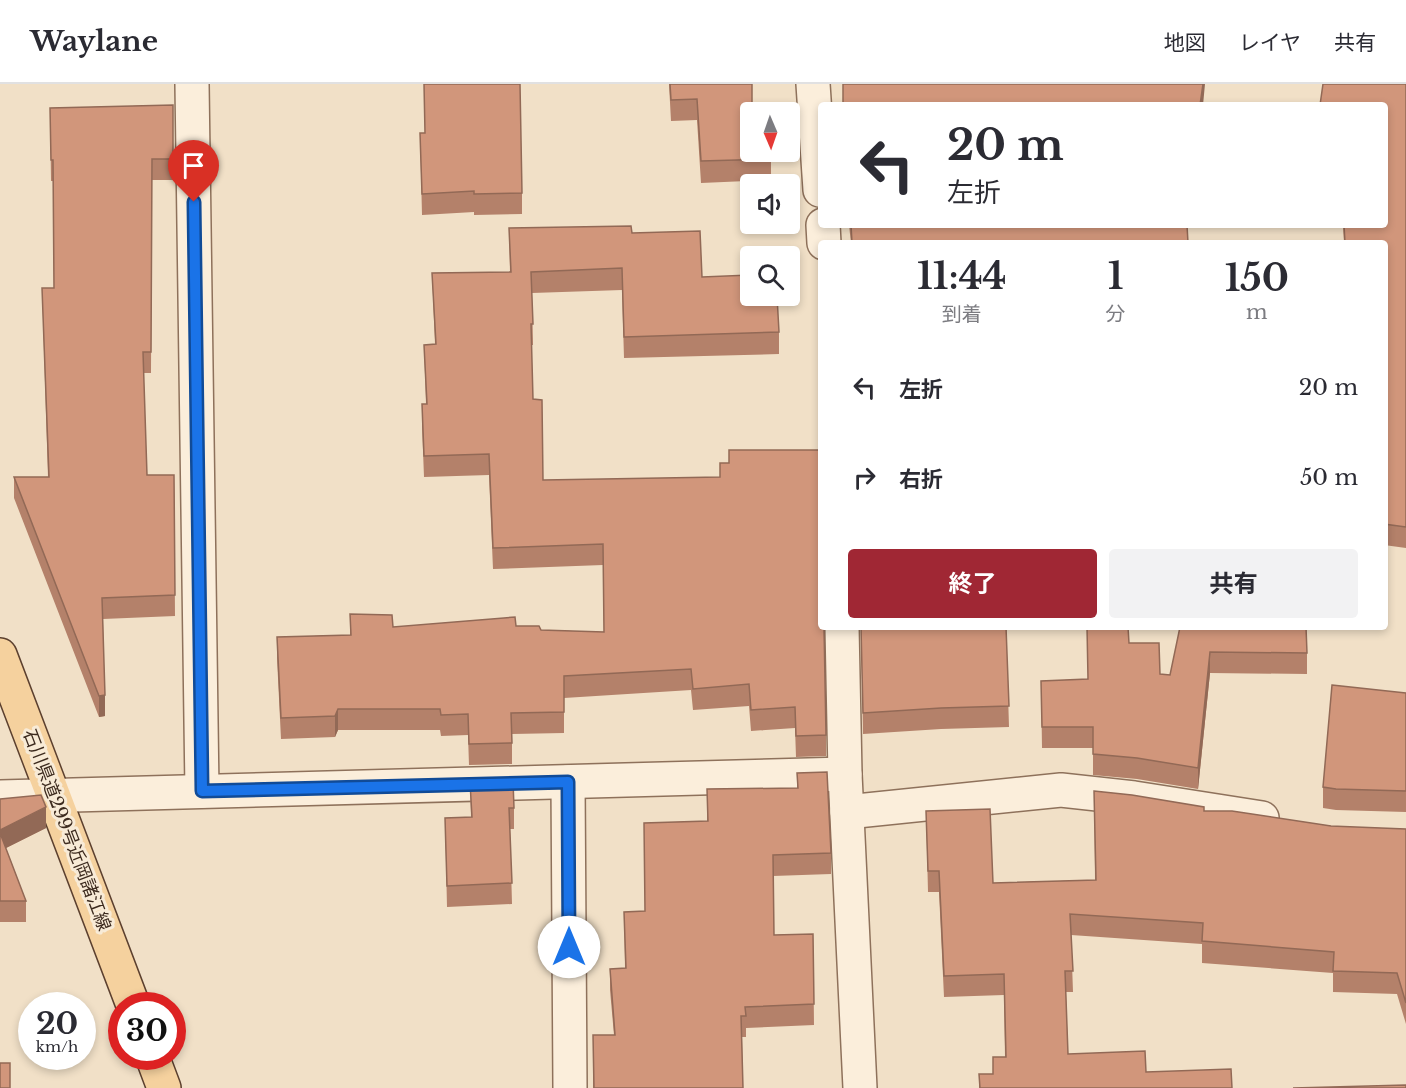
<!DOCTYPE html>
<html lang="ja">
<head>
<meta charset="utf-8">
<style>
  body { margin:0; font-family:"Libre Baskerville","Noto Sans JP",serif; background:#f2f2f3; color:#2b2b33; height:100vh; display:flex; flex-direction:column; font-size:22px; white-space:nowrap }
  * { box-sizing:border-box; margin:0 }
  p { font-size:20px; color:#7c7c81 }
  .icon { flex:none; width:33px; height:33px; fill:none; stroke:currentColor; stroke-width:2; stroke-linecap:round; stroke-linejoin:round }
  .map { position:relative; flex:1; overflow:hidden }
  .sheet { position:absolute; left:818px; top:156px; width:570px; height:390px; display:flex; flex-direction:column; background:#fff; border-radius:6px; box-shadow:0 3px 9px #0003 }
  .sheet>* { flex:none }
  .hud { position:absolute; left:818px; top:18px; width:570px; height:126px; border-radius:6px; box-shadow:0 3px 9px #0003; background:#fff; color:#2b2b33; overflow:hidden }
  .needle { width:39px; rotate:178deg }
  .controls { position:absolute; left:740px; top:18px; display:grid; gap:12px }
  .controls a { display:grid; place-items:center; width:60px; height:60px; border-radius:6px; background:#fff; box-shadow:0 3px 9px #0003; font-size:30px }
  .speed { position:absolute; left:18px; top:908px; display:flex; gap:12px; font-size:30px; font-weight:700; text-align:center }
  .speed>* { display:grid; place-content:center; width:78px; height:78px; border-radius:50%; background:#fff; box-shadow:0 3px 9px #0003; line-height:1 }
  .speed small { font-size:15px; font-weight:400 }
  .speed .limit { border:9px solid #d22; background:#fff; color:#111 }
  .pin { position:absolute; display:grid; place-items:center; width:51px; height:51px; color:#fff; margin:-62px -26px; border-radius:50% 50% 50% 0; rotate:-45deg; box-shadow:0 0 6px #0007 }
  .pin .icon { rotate:45deg }
  .me { position:absolute; width:66px; margin:-33px; rotate:0deg; stroke-linejoin:round; filter:drop-shadow(0 0 4px #0008) }
  .turn { display:flex; align-items:center; gap:21px; height:126px; padding:0 30px; font-size:27px }
  .turn .icon { width:78px; height:78px; stroke-width:2.5 }
  .turn b { display:block; font-size:42px; line-height:51px }
  .eta { display:flex; justify-content:space-evenly; align-items:center; height:102px; text-align:center }
  .eta b { font-size:36px; font-weight:700; line-height:42px }
  .button { display:flex; gap:12px; margin-top:auto; padding:12px 30px }
  .button a { flex:1; height:69px; border-radius:6px; background:#a02734; color:#fff; font-size:24px; font-weight:700; line-height:69px; text-align:center }
  .button a+a { background:#f2f2f3; color:#2b2b33 }
  ul { padding:0; list-style:none }
  li { display:flex; align-items:center; gap:18px; height:90px; padding:0 30px }
  li div { flex:1 }
  li b { display:block; font-size:22px }
  li em { font-style:normal }
  header { display:flex; align-items:center; gap:36px; box-sizing:border-box; height:84px; padding:0 30px; background:#fff; border-bottom:2px solid #e1e1e2 }
  header strong { font-size:28px }
  nav { display:flex; gap:33px; margin-inline-start:auto; font-size:21px }
  .map>svg:first-child { display:block }
</style>
</head>
<body>
<header>
<strong>Waylane</strong>
<nav><a>地図</a><a>レイヤ</a><a>共有</a></nav>
</header>
<div class="map">
<svg width="1406" height="1004" viewBox="0 0 1406 1004">
  <rect width="100%" height="100%" fill="#f1e0c7"/>
  <g fill="none" stroke-linecap="round" stroke-linejoin="round">
    <!-- minor casing -->
    <g stroke="#8e715b" stroke-width="36">
      <g id="minor">
        <path d="M 192,0 L 202,707"/>
        <path d="M 813,0 L 820,106"/>
        <path d="M 823,141 L 824,159"/>
        <path d="M 842,543 L 845,690 L 860,1004"/>
        <path d="M 568,698 L 570,1004"/>
        <path d="M 0,713 L 845,690"/>
        <path d="M 847,728 L 1061,706 L 1134,714 L 1262,734"/>
      </g>
    </g>
    <!-- major casing -->
    <g stroke="#5c402f" stroke-width="36">
      <g id="major">
        <path d="M 0,571 L 133,921"/>
        <path d="M 152,972 L 164,1004"/>
      </g>
    </g>
    <!-- minor -->
    <use href="#minor" stroke="#fbeedb" stroke-width="33"/>
    <!-- major -->
    <use href="#major" stroke="#f5d19e" stroke-width="33"/>
  </g>
  <!-- wall -->
  <g fill="#b4816a">
    <path d="M 669,0 L 752,0 L 752,21 L 771,68 L 771,96 L 701,99 L 697,36 L 671,37 Z"/>
    <path d="M 1406,0 L 1406,464 L 1384,461 L 1384,159 L 1344,159 L 1343,141 L 1384,141 Z"/>
    <path d="M 173,21 L 173,96 L 152,96 L 151,289 L 143,289 L 147,391 L 174,391 L 175,532 L 103,535 L 105,632 L 99,633 L 14,414 L 14,393 L 48,393 L 42,204 L 54,204 L 53,97 L 51,97 L 50,24 Z"/>
    <path d="M 420,49 L 424,49 L 522,109 L 522,130 L 474,131 L 474,128 L 422,131 Z"/>
    <path d="M 849,141 L 1187,141 L 1188,159 L 851,159 Z"/>
    <path d="M 509,144 L 632,149 L 702,193 L 779,248 L 779,270 L 624,274 L 622,206 L 532,209 L 533,261 L 531,261 L 533,315 L 543,396 L 826,651 L 826,672 L 796,673 L 795,644 L 751,647 L 749,622 L 693,626 L 691,606 L 564,614 L 564,649 L 512,650 L 512,680 L 469,681 L 468,651 L 441,652 L 440,646 L 338,646 L 335,653 L 281,655 L 277,574 L 277,553 L 350,551 L 350,530 L 393,543 L 516,542 L 541,546 L 604,548 L 603,481 L 493,485 L 489,391 L 424,393 L 422,341 L 422,320 L 426,320 L 424,261 L 435,260 L 432,189 L 510,188 Z"/>
    <path d="M 861,543 L 1006,543 L 1009,643 L 941,645 L 863,650 Z"/>
    <path d="M 1180,543 L 1307,569 L 1307,590 L 1210,589 L 1198,705 L 1137,695 L 1093,691 L 1093,664 L 1042,664 L 1041,597 L 1087,595 L 1129,559 L 1160,590 L 1170,591 Z"/>
    <path d="M 1406,609 L 1406,728 L 1336,726 L 1323,724 L 1323,703 Z"/>
    <path d="M 797,689 L 831,769 L 831,790 L 773,792 L 774,851 L 813,850 L 814,941 L 746,944 L 746,953 L 742,953 L 743,1004 L 593,1004 L 593,951 L 614,951 L 610,906 L 610,885 L 625,884 L 624,828 L 645,827 L 707,737 L 707,705 L 797,704 Z"/>
    <path d="M 470,698 L 514,724 L 514,745 L 510,745 L 512,820 L 447,823 L 445,734 L 471,733 Z"/>
    <path d="M 1094,707 L 1204,727 L 1331,742 L 1406,745 L 1406,940 L 1397,910 L 1333,908 L 1333,889 L 1202,879 L 1202,860 L 1071,851 L 1073,908 L 1066,908 L 1068,970 L 1146,988 L 1232,1004 L 979,1004 L 979,990 L 993,990 L 993,973 L 1005,973 L 1004,911 L 944,913 L 939,808 L 928,808 L 926,727 L 993,799 L 1095,796 Z"/>
    <path d="M 0,715 L 46,744 L 6,764 L 26,817 L 26,838 L 0,838 Z"/>
  </g>
  <!-- shaded-wall -->
  <g fill="#926956">
    <path d="M 1203,0 L 1205,0 L 1203,21 L 1200,21 Z"/>
    <path d="M 1210,568 L 1210,589 L 1198,705 L 1198,684 Z"/>
    <path d="M 105,611 L 105,632 L 99,633 L 99,612 Z"/>
    <path d="M 338,625 L 338,646 L 335,653 L 335,632 Z"/>
    <path d="M 46,723 L 46,744 L 0,767 L 0,746 Z"/>
  </g>
  <!-- building -->
  <g fill="#d1967b" stroke="#926956" stroke-width="1.5">
    <path d="M 424,0 L 520,0 L 522,109 L 474,110 L 474,107 L 422,110 L 420,49 L 425,49 Z"/>
    <path d="M 670,0 L 752,0 L 752,21 L 768,20 L 769,28 L 750,28 L 750,68 L 771,68 L 771,75 L 701,77 L 697,15 L 671,16 Z"/>
    <path d="M 843,0 L 1203,0 L 1200,21 L 843,21 Z"/>
    <path d="M 1323,0 L 1406,0 L 1406,443 L 1384,440 L 1384,159 L 1345,159 L 1344,141 L 1384,141 L 1384,21 L 1320,21 Z"/>
    <path d="M 173,21 L 173,75 L 152,75 L 151,268 L 143,268 L 147,391 L 174,391 L 175,511 L 102,514 L 105,611 L 99,612 L 14,393 L 49,393 L 42,204 L 54,204 L 53,76 L 51,76 L 50,24 Z"/>
    <path d="M 851,141 L 1187,141 L 1188,159 L 852,159 Z"/>
    <path d="M 631,142 L 632,149 L 700,147 L 702,193 L 750,191 L 750,212 L 777,212 L 779,248 L 624,253 L 622,184 L 531,188 L 533,240 L 531,240 L 533,315 L 542,316 L 543,396 L 720,393 L 720,379 L 729,379 L 729,366 L 820,366 L 820,543 L 824,543 L 826,651 L 796,652 L 795,623 L 751,626 L 749,600 L 693,605 L 691,585 L 564,592 L 564,628 L 511,629 L 512,659 L 469,660 L 468,630 L 441,631 L 440,625 L 338,625 L 335,632 L 281,634 L 277,553 L 351,551 L 350,530 L 392,531 L 393,543 L 515,533 L 516,542 L 539,542 L 541,546 L 604,548 L 603,460 L 493,464 L 489,370 L 424,372 L 422,320 L 427,320 L 424,261 L 436,260 L 432,189 L 511,188 L 509,144 Z"/>
    <path d="M 861,543 L 1006,543 L 1009,622 L 941,624 L 863,629 Z"/>
    <path d="M 1087,543 L 1128,543 L 1129,559 L 1159,559 L 1160,590 L 1170,591 L 1180,543 L 1306,543 L 1307,569 L 1210,568 L 1198,684 L 1137,674 L 1093,670 L 1093,643 L 1042,643 L 1041,597 L 1088,595 Z"/>
    <path d="M 1332,601 L 1406,609 L 1406,707 L 1336,705 L 1323,703 Z"/>
    <path d="M 827,688 L 831,769 L 773,771 L 774,851 L 813,850 L 814,920 L 745,923 L 746,932 L 741,932 L 743,1004 L 594,1004 L 593,951 L 615,951 L 610,885 L 626,884 L 624,828 L 645,827 L 644,739 L 708,737 L 707,705 L 798,704 L 797,689 Z"/>
    <path d="M 513,697 L 514,724 L 509,724 L 512,799 L 447,802 L 445,734 L 472,733 L 470,698 Z"/>
    <path d="M 1094,707 L 1132,711 L 1204,723 L 1204,727 L 1232,727 L 1331,742 L 1406,745 L 1406,919 L 1397,889 L 1333,887 L 1334,868 L 1202,857 L 1203,839 L 1070,830 L 1073,887 L 1065,887 L 1068,970 L 1145,967 L 1146,988 L 1231,985 L 1232,1004 L 980,1004 L 979,990 L 993,990 L 993,973 L 1006,973 L 1004,890 L 944,892 L 939,787 L 928,787 L 926,727 L 990,725 L 993,799 L 1096,796 Z"/>
    <path d="M 41,711 L 46,723 L 0,746 L 0,715 Z"/>
    <path d="M 0,749 L 26,817 L 0,817 Z"/>
    <rect x="0" y="979" width="10" height="25"/>
    <path d="M 1406,1001 L 1406,1004 L 1293,1004 Z"/>
  </g>
  <g fill="none" stroke-linecap="round" stroke-linejoin="round">
    <!-- route casing -->
    <g stroke="#114b97" stroke-width="15">
      <path id="route" d="M 194,118 L 202,707 L 568,698 L 569,863"/>
    </g>
    <!-- route -->
    <use href="#route" stroke="#1a73e8" stroke-width="10"/>
  </g>
  <g text-anchor="middle" stroke-width="6" stroke-linejoin="round" paint-order="stroke">
    <!-- street labels -->
    <g font-size="18" fill="#3d2b1f" stroke="#f8ebd7">
      <text transform="translate(67 746) rotate(69)" y="6">石川県道299号近岡諸江線</text>
    </g>
  </g>
</svg>
<div class="controls">
<a><svg class="needle" viewBox="-14 -14 28 28"><path d="M0-13l5 13h-10z" fill="#e53935"/><path d="M0 13l5-13h-10z" fill="#7c7c81"/></svg></a>
<a><svg class="icon" aria-label="sound" viewBox="0 0 24 24"><path d="M4 9h4l5-4v14l-5-4H4zM17 9q2 3 0 6"/></svg></a>
<a><svg class="icon" aria-label="search" viewBox="0 0 24 24"><circle cx="10" cy="10" r="6"/><path d="M15 15l6 6"/></svg></a>
</div>
<div class="speed"><div>20<small>km/h</small></div><div class="limit">30</div></div>
<div class="pin" style="left:194px;top:118px;background:#d93025"><svg class="icon" aria-label="arrive" viewBox="0 0 24 24"><path d="M6 21V4h12l-3 4 3 4H6"/></svg></div>
<svg class="me" style="left:569px;top:863px" viewBox="-20 -20 40 40"><circle r="19" fill="#fff"/><path d="M0-13L10 11 0 6-10 11z" fill="#1a73e8"/></svg>
<div class="hud">
<div class="turn"><svg class="icon" aria-label="left" viewBox="0 0 24 24"><path d="M17 20v-9H6M10 6l-5 5 5 5"/></svg><div><b>20 m</b>左折</div></div>
</div>
<section class="sheet">
<div class="eta">
<div><b>11:44</b><p>到着</p></div>
<div><b>1</b><p>分</p></div>
<div><b>150</b><p>m</p></div>
</div>
<ul>
<li><svg class="icon" aria-label="left" viewBox="0 0 24 24"><path d="M17 20v-9H6M10 6l-5 5 5 5"/></svg><div><b>左折</b></div><em>20 m</em></li>
<li><svg class="icon" aria-label="right" viewBox="0 0 24 24"><path d="M7 20v-9h11M14 6l5 5-5 5"/></svg><div><b>右折</b></div><em>50 m</em></li>
</ul>
<div class="button"><a>終了</a><a>共有</a></div>
</section>
</div>
</body>
</html>
